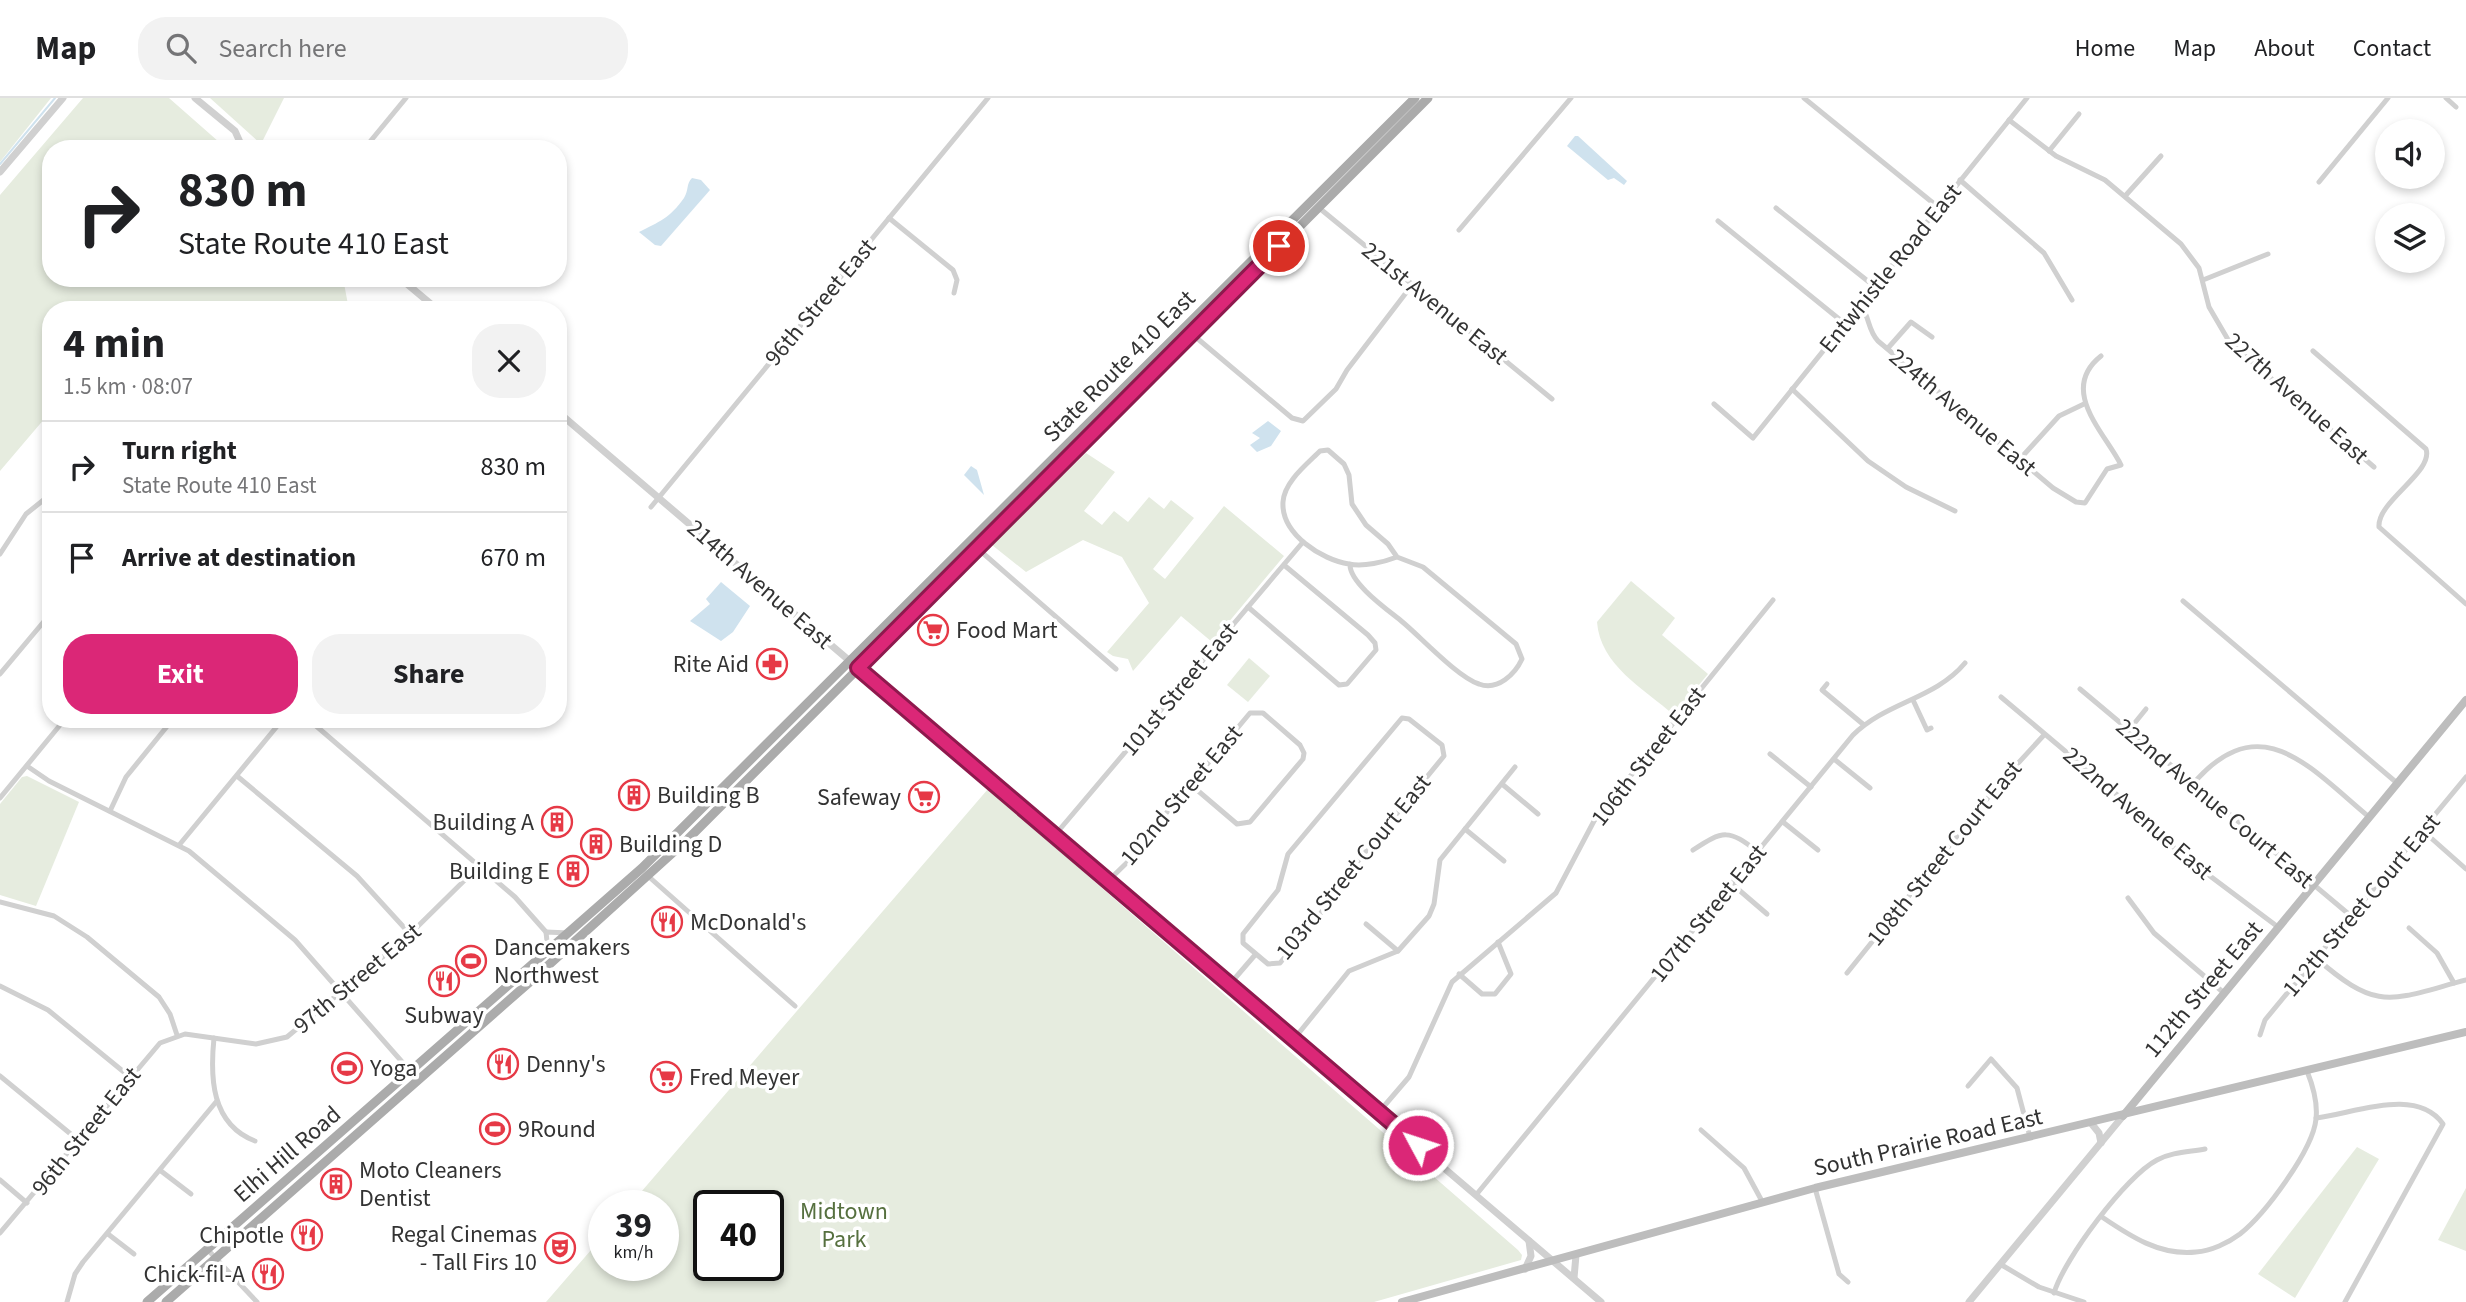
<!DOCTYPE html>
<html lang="en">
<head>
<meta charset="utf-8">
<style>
  body { margin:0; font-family:"Source Sans 3",sans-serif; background:#f2f2f2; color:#202124; height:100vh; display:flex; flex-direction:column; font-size:26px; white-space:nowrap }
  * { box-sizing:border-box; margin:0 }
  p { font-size:23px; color:#757577 }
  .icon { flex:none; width:38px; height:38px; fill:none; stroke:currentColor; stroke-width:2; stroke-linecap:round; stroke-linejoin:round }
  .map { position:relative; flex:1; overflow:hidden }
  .details { position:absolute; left:42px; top:203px; width:525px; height:427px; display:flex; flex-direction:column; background:#fff; border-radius:28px; box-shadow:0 4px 10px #0003 }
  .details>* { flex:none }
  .top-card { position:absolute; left:42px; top:42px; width:525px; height:147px; border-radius:28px; box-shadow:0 4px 10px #0003; background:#fff; color:#202124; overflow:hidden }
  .controls { position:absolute; left:2375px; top:21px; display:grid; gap:14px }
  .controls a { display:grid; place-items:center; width:70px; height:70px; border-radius:50%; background:#fff; box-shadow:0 4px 10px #0003; font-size:35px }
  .speed { position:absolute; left:588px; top:1092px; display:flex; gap:14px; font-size:35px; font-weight:700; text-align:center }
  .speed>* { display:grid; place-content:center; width:91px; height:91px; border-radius:50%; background:#fff; box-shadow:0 4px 10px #0003; line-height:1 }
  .speed small { font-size:18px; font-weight:400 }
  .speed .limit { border:4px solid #111; border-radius:10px; background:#fff; color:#111 }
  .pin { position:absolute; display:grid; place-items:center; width:60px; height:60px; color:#fff; margin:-30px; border:4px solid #fff; border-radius:50%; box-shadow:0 2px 7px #0007 }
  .me { position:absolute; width:77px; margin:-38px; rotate:310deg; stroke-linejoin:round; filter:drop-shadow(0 0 5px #0008) }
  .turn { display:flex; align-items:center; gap:24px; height:147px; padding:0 21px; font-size:32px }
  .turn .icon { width:91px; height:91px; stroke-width:2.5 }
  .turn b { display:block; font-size:49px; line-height:60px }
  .round { display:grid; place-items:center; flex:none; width:74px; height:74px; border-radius:28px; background:#f2f2f2 }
  .summary { display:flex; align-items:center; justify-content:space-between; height:119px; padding:0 21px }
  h1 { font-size:42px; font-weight:700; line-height:52px }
  .cta { display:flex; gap:14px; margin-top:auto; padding:14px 21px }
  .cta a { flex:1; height:80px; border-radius:28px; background:#db2777; color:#fff; font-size:28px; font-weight:700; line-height:80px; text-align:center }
  .cta a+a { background:#f2f2f2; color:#202124 }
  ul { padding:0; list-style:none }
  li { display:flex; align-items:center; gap:21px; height:91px; padding:0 21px; border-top:2px solid #e0e0e0 }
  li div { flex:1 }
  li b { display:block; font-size:26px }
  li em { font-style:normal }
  header { display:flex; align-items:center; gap:42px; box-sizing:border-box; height:98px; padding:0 35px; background:#fff; border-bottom:2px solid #e0e0e0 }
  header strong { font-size:33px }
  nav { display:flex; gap:38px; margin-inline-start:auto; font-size:24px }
  .search { width:490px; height:63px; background:#f2f2f2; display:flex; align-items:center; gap:18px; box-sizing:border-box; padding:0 24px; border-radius:28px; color:#757577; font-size:26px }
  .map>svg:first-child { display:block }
</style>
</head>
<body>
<header>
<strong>Map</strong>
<div class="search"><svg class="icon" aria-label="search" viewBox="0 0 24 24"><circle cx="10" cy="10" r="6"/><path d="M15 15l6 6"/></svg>Search here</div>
<nav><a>Home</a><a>Map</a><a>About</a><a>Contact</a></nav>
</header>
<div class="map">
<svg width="2466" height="1204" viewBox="0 0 2466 1204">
  <rect width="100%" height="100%" fill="#fff"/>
  <!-- green -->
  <g fill="#e6ecdf" fill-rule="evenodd">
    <path d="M 0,0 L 51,0 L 0,64 Z"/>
    <path d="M 83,0 L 169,0 L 227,51 L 51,51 L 51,180 L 343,180 L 349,212 L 51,212 L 51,313 L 0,373 L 0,97 Z"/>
    <path d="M 210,0 L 284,0 L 261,46 Z"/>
    <path d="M 1086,355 L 1115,374 L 1084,413 L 1102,427 L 1114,413 L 1128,424 L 1149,399 L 1164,411 L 1171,402 L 1194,420 L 1153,471 L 1165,481 L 1224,408 L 1284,458 L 1212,544 L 1181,518 L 1133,573 L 1128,561 L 1113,558 L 1107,554 L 1149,505 L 1122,459 L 1083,442 L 1026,474 L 992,447 Z"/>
    <path d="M 1631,483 L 1675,520 L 1662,537 L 1708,576 L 1674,617 C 1644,591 1600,567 1597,524 Z"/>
    <path d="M 1249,560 L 1270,578 L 1248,604 L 1227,587 Z"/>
    <path d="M 27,678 L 79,704 L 36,808 L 0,797 L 0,706 L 22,679 Z"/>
    <path d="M 988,691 L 1518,1152 L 1522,1157 L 1521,1162 L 1374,1204 L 546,1204 L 604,1137 L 604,1167 L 663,1167 L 663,1108 L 629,1108 ZM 709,1108 L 768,1108 L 768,1167 L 709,1167 Z"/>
    <path d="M 2357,1049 L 2379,1061 L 2295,1200 L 2258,1176 Z"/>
    <path d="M 2466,1090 L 2466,1153 L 2438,1142 Z"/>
  </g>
  <!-- water -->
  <g fill="#cfe2ee">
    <path d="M 1575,38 L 1578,38 L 1627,83 L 1624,87 L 1614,80 L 1608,82 L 1567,48 Z"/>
    <path d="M 692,80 L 701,82 L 710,92 L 661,148 L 655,147 L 639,134 C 659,124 670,120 684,100 C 689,92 686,86 692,80 Z"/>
    <path d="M 1268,323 L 1281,333 L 1271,348 L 1257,354 L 1250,347 L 1260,340 L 1252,335 Z"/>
    <path d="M 971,368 L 977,372 L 984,397 L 964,377 Z"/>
    <path d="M 721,484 L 750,508 L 733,534 L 721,543 L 690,523 L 710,506 L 706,501 Z"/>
  </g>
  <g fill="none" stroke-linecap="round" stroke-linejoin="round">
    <!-- stream -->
    <path stroke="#cfe2ee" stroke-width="2" d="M 0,66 L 55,0"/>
    <!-- minor -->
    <g stroke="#d0d0d0" stroke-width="5">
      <path d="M 1804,0 L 1938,109"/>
      <path d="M 2446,0 L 2456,9"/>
      <path d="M 2009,22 L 2056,58 L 2105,82 L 2181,146 L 2199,170 L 2209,209 L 2230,245 L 2374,369"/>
      <path d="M 364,51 L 406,0"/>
      <path d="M 2049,53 L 2079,16"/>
      <path d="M 1960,82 L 2044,155 L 2072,202"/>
      <path d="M 2319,84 L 2388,0"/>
      <path d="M 2126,97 L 2161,58"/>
      <path d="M 1318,109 L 1552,301"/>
      <path d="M 1776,110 L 1874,188"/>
      <path d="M 889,120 L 953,172 L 957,182 L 954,195"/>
      <path d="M 1718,123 L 1844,225"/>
      <path d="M 1459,132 L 1571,0"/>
      <path d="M 2203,182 L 2268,156"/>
      <path d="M 1860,207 C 1870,218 1867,231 1878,243 L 2053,390 L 2076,404 L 2085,405 L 2107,371 L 2121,367 C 2105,335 2058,292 2101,258"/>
      <path d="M 1192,236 L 1292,320 L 1303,323 L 1336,291 L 1347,272 L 1412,187"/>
      <path d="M 1888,250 L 1911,224 L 1932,239"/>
      <path d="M 2313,253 L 2426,351 C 2434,374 2377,403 2379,429 L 2466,506"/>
      <path d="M 1792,291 L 1868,363 L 1906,389 L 1955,413"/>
      <path d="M 1714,306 L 1753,340 L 2027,0"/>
      <path d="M 2020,361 L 2059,318 L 2084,306"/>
      <path d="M 651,409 L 988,0"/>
      <path d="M 977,450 L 1116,571"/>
      <path d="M 0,456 L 26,416 L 51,396"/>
      <path d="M 1350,466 C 1349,484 1385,510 1399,521 C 1419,537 1457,579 1479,586 C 1498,593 1515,576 1522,561 L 1516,546 L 1423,469 L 1397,459 L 1388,446 L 1366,427 L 1352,406 L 1349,377 L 1344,366 L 1328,352 L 1320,353 C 1307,366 1284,384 1283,404 C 1281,436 1322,462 1349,466 C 1364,469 1384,464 1397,459"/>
      <path d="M 2183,503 L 2397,685"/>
      <path d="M 1248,509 L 1339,587 L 1347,586 L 1376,552 L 1375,545 L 1368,537 L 1284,467"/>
      <path d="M 0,576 L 51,515"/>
      <path d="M 1827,586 L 1822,592 L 1864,627"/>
      <path d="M 2080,591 L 2351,818"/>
      <path d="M 2001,599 L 2122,701 L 2182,757 L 2278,829"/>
      <path d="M 1913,602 L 1927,632 L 1931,630"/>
      <path d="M 1402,620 L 1409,621 L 1442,647 L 1444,658 L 1336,790 L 1324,811 L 1280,865 L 1268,866 L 1243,845 L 1243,836 L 1278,792 L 1288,756 Z"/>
      <path d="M 308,621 L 515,799 L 546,834"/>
      <path d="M 2129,632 L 2146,611"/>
      <path d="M 1770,656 L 1811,689"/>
      <path d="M 1834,661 L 1870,690"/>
      <path d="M 27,668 L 49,683 L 189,753 L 295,842 L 418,982"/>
      <path d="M 237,678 L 357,778 L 410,836"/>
      <path d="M 1502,686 L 1538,716"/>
      <path d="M 2193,686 C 2260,607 2310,670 2369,719"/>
      <path d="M 0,700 L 65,621"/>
      <path d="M 110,713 L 126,679 L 173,621"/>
      <path d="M 1783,724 L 1818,752"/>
      <path d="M 1465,731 L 1504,763"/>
      <path d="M 2422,732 L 2466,771"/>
      <path d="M 1055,737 L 1303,444"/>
      <path d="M 180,746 L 283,621"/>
      <path d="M 1693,752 C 1723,732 1729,731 1758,754"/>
      <path d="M 648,778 L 795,908"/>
      <path d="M 1108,783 L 1142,750 L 1163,719 L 1250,615 L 1263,615 L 1300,647 L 1304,655 L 1303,661 L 1250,724 L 1237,726 L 1190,686"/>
      <path d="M 1732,786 L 1767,816"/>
      <path d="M 2128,800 L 2154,835 L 2224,895"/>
      <path d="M 0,804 L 54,818 L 87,839 L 159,899 L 170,916 L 177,937"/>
      <path d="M 1366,826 L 1398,853"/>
      <path d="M 2409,830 L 2437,855 L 2454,885"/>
      <path d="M 548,853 L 546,834 L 569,835"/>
      <path d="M 2316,860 C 2379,915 2390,902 2466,882"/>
      <path d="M 1847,875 L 1999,686 L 2044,637"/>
      <path d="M 1459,876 L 1482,896 L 1495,896 L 1511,876 L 1498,844"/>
      <path d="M 1230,886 L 1255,857"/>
      <path d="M 0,888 L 48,912 L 130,979"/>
      <path d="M 2260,937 L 2265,922 L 2466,679"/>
      <path d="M 214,940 C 210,979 211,1026 255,1043"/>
      <path d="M 1294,941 L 1349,873 L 1398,853 L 1429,818 L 1434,806 L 1440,762 L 1515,669"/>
      <path d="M 0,978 L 78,1042"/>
      <path d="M 1968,988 L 1991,961 L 2017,990 L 2030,1039"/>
      <path d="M 1379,1014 L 1409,979 L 1452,884 L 1556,795 L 1594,723 L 1773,502"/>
      <path d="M 2316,1020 C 2353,1016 2416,988 2443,1026 L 2345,1204"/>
      <path d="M 1701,1032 L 1744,1070 L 1763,1105"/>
      <path d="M 161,1073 L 191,1096"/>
      <path d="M 0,1082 L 27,1105"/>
      <path d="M 1815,1090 L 1839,1176 L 1848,1184"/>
      <path d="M 1476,1097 L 1853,637 C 1886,604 1935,601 1965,565"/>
      <path d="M 2102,1119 C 2130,1138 2160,1158 2196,1154 C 2211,1153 2228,1145 2240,1136 C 2265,1116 2313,1052 2316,1021 C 2318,1004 2313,988 2307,973"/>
      <path d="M 0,1135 L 160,945 L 185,936 L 256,946 L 287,939 L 410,836 L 480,767"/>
      <path d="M 108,1136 L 134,1156"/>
      <path d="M 207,1151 L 257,1204"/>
      <path d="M 2000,1166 L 2039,1189 L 2084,1204"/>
      <path d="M 2054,1195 C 2064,1161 2126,1078 2157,1062 C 2172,1054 2189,1054 2205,1051"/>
      <path d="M 67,1204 L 75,1176 L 83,1164 L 216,1004"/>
    </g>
    <!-- tertiary -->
    <g stroke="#d0d0d0" stroke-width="7">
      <path d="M 195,0 L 235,33 L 243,51"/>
      <path d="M 0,74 L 63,0"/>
      <path d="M 400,180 L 438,212"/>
      <path d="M 558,314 L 1601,1204"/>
      <path d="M 2091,1025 L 2099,1035 L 2101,1045"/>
      <path d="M 1525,1171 L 1531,1158 L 1529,1143"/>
      <path d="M 1574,1180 L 1576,1157"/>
      <path d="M 1969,1204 L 2123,1018"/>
    </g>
    <!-- secondary -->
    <g stroke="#bdbdbd" stroke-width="8">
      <path d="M 2123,1018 L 2466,602"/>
      <path d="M 1402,1204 L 1815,1090 L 2466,934"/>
    </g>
    <!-- primary -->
    <g stroke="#ababab" stroke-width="9">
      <path d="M 147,1204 L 642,770 L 1415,0"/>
      <path d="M 166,1204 L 532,882 L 688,741 L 1428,0"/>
    </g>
  </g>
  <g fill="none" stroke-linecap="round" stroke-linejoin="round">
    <!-- route casing -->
    <g stroke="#8e194d" stroke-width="18">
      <path id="route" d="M 1279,148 L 858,570 L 1418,1047"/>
    </g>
    <!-- route -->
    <use href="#route" stroke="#db2777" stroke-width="12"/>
  </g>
  <!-- icons -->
  <defs>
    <g id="supermarket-ring" transform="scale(1.575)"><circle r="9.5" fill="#fff" stroke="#e63946" stroke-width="1.5"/><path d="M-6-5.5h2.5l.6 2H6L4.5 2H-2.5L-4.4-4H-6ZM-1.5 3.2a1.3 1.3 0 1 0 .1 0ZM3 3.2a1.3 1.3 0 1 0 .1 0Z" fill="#e63946"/></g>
    <g id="pharmacy-ring" transform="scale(1.575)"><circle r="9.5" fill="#fff" stroke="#e63946" stroke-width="1.5"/><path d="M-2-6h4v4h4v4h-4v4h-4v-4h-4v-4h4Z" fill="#e63946"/></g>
    <g id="building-ring" transform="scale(1.575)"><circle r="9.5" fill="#fff" stroke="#e63946" stroke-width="1.5"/><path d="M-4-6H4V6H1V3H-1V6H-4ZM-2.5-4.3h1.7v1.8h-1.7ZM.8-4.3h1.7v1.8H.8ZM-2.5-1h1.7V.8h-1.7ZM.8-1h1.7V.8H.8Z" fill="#e63946"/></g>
    <g id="restaurant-ring" transform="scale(1.575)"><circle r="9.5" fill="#fff" stroke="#e63946" stroke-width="1.5"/><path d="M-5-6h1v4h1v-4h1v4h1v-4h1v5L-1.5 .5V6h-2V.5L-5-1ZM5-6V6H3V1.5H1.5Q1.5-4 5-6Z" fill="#e63946"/></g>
    <g id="stadium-ring" transform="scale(1.575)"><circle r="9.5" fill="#fff" stroke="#e63946" stroke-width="1.5"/><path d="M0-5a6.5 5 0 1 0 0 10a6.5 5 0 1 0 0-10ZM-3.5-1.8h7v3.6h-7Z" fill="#e63946"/></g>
    <g id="theatre-ring" transform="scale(1.575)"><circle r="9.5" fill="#fff" stroke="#e63946" stroke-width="1.5"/><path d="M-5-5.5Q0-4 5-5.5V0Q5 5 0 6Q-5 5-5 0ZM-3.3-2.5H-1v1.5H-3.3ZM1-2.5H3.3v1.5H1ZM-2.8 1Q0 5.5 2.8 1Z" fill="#e63946"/></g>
  </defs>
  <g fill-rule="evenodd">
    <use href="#supermarket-ring" x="933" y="532"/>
    <use href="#pharmacy-ring" x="772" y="566"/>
    <use href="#building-ring" x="634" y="697"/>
    <use href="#supermarket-ring" x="924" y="699"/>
    <use href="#building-ring" x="557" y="724"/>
    <use href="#building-ring" x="596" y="746"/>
    <use href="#building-ring" x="573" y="773"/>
    <use href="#restaurant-ring" x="667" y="824"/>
    <use href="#stadium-ring" x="471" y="863"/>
    <use href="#restaurant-ring" x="444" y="883"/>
    <use href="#restaurant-ring" x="503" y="966"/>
    <use href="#stadium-ring" x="347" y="970"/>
    <use href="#supermarket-ring" x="666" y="979"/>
    <use href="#stadium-ring" x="495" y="1031"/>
    <use href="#building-ring" x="336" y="1086"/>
    <use href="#restaurant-ring" x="307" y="1137"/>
    <use href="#theatre-ring" x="560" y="1150"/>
    <use href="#restaurant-ring" x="268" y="1176"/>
  </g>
  <g text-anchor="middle" stroke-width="7" stroke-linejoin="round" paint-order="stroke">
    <!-- street labels -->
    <g font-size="24" fill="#333" stroke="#fff">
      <text transform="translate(1890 170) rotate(-51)" y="8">Entwhistle Road East</text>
      <text transform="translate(820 204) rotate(-50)" y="8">96th Street East</text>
      <text transform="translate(1435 205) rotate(39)" y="8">221st Avenue East</text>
      <text transform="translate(1119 268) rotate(-45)" y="8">State Route 410 East</text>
      <text transform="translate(2297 300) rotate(42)" y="8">227th Avenue East</text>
      <text transform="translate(1963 314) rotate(40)" y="8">224th Avenue East</text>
      <text transform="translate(760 486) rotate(41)" y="8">214th Avenue East</text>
      <text transform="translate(1179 591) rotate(-50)" y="8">101st Street East</text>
      <text transform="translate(1648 658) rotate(-52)" y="8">106th Street East</text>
      <text transform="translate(1181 697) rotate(-50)" y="8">102nd Street East</text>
      <text transform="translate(2215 705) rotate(40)" y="8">222nd Avenue Court East</text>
      <text transform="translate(2138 715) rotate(41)" y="8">222nd Avenue East</text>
      <text transform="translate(1944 755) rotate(-51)" y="8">108th Street Court East</text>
      <text transform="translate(1353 769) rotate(-51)" y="8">103rd Street Court East</text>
      <text transform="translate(2361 807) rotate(-50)" y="8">112th Street Court East</text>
      <text transform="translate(1708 815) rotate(-51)" y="8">107th Street East</text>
      <text transform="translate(357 880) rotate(-40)" y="8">97th Street East</text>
      <text transform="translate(2203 891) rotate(-50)" y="8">112th Street East</text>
      <text transform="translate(86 1033) rotate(-51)" y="8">96th Street East</text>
      <text transform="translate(1928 1044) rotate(-13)" y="8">South Prairie Road East</text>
      <text transform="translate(287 1056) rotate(-41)" y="8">Elhi Hill Road</text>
    </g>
    <!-- poi labels -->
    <g font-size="24" fill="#333" stroke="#fff" text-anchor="start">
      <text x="956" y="540">Food Mart</text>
      <text x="749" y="574" text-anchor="end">Rite Aid</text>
      <text x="657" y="705">Building B</text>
      <text x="901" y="707" text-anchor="end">Safeway</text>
      <text x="534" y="732" text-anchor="end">Building A</text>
      <text x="619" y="754">Building D</text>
      <text x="550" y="781" text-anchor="end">Building E</text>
      <text x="690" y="832">McDonald's</text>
      <text x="494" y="857">Dancemakers<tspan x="494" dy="28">Northwest</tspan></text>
      <text x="444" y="925" text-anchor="middle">Subway</text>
      <text x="526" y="974">Denny's</text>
      <text x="370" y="978">Yoga</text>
      <text x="689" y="987">Fred Meyer</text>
      <text x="518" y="1039">9Round</text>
      <text x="359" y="1080">Moto Cleaners<tspan x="359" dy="28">Dentist</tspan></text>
      <text x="537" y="1144" text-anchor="end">Regal Cinemas<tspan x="537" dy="28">- Tall Firs 10</tspan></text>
      <text x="284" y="1145" text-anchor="end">Chipotle</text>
      <text x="245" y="1184" text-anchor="end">Chick-fil-A</text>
    </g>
    <!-- park labels -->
    <g font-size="24" fill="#56703f" stroke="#fff">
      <text x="844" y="1121">Midtown<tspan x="844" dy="28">Park</tspan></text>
    </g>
  </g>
</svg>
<div class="controls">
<a><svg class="icon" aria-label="sound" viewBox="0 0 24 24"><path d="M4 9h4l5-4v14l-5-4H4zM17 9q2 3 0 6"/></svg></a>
<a><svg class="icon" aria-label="layers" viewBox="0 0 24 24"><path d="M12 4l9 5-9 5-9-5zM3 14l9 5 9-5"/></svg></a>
</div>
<div class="speed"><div>39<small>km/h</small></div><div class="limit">40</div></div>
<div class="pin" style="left:1279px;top:148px;background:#d93025"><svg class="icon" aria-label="arrive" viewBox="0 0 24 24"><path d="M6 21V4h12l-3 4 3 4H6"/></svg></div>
<svg class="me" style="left:1418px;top:1047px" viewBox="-20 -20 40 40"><circle r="17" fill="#db2777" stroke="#fff" stroke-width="3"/><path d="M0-11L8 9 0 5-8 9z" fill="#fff"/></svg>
<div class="top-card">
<div class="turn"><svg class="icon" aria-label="right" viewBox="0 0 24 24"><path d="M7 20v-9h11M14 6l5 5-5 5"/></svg><div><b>830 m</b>State Route 410 East</div></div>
</div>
<section class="details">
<div class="summary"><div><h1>4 min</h1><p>1.5 km · 08:07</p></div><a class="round"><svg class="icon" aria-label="close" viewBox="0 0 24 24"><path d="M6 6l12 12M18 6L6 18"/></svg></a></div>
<ul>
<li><svg class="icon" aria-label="right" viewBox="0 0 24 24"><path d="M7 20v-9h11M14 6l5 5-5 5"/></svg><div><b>Turn right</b><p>State Route 410 East</p></div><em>830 m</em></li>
<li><svg class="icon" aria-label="arrive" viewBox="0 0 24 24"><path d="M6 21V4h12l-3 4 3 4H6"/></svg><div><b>Arrive at destination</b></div><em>670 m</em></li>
</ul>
<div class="cta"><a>Exit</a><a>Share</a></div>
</section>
</div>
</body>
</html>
